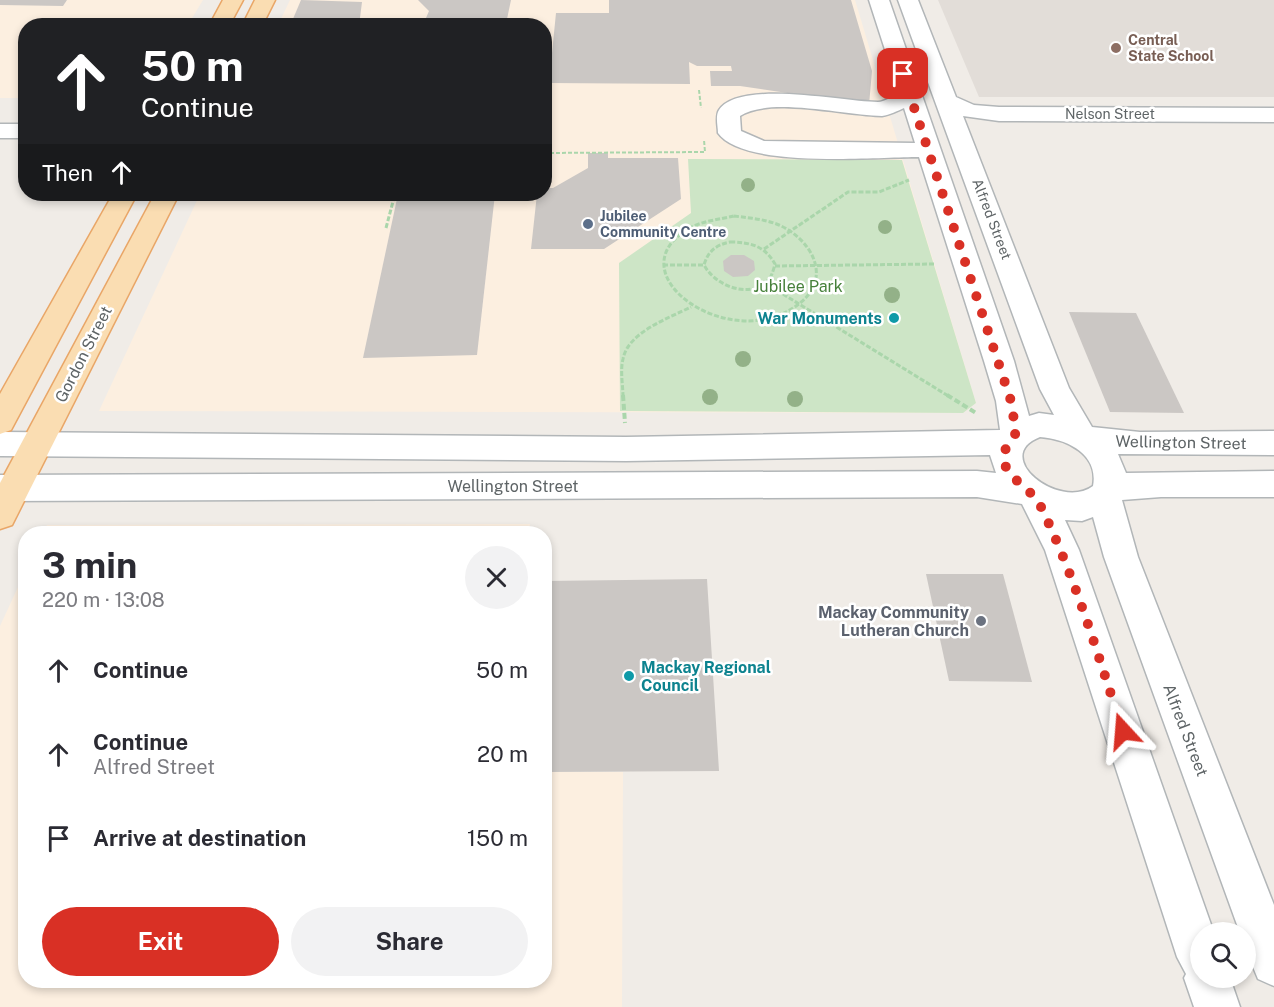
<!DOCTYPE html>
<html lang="en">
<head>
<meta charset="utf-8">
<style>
  body { margin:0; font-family:"Public Sans",sans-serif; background:#f2f2f3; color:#2b2b33; height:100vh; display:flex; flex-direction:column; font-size:22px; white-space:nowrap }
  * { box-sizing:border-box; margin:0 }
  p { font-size:20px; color:#7c7c81 }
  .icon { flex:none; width:33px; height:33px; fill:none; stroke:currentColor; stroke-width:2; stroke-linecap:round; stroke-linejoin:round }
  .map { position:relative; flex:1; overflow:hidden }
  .sheet { position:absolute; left:18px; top:526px; width:534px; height:462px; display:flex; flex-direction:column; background:#fff; border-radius:24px; box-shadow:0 3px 9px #0003 }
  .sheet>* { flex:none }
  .hud { position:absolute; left:18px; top:18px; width:534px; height:183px; border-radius:24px; box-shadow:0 3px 9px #0003; background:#202124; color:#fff; overflow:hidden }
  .tools { position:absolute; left:1190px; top:922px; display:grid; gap:12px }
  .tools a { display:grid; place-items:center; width:66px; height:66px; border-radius:50%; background:#fff; box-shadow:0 3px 9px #0003; font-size:30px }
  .pin { position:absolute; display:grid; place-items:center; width:51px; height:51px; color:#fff; margin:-26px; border-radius:12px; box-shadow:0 3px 9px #0006 }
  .me { position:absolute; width:66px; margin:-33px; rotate:341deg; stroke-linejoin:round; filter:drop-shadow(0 0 4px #0008) }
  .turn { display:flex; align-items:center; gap:21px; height:126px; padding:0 24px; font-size:27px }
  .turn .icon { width:78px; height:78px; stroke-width:2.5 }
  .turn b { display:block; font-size:42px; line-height:51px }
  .then { display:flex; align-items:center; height:57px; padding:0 24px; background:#0003; gap:12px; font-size:22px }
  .round { display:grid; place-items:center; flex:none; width:63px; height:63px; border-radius:32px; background:#f2f2f3 }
  .summary { display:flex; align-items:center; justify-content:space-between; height:102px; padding:0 24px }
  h1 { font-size:36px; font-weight:700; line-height:45px }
  .action { display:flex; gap:12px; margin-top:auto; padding:12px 24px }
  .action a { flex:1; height:69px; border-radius:36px; background:#d93025; color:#fff; font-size:24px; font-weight:700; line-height:69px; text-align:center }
  .action a+a { background:#f2f2f3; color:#2b2b33 }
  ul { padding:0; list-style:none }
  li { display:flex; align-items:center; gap:18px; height:84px; padding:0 24px }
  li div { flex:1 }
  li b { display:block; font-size:22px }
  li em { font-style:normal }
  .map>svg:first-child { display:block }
</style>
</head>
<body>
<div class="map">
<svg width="1274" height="1007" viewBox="0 0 1274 1007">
  <rect width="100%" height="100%" fill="#f0ece7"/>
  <!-- commercial -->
  <g fill="#fcefe0">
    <path d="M 0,0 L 203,0 L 188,25 L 26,26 L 25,98 L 0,98 Z"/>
    <path d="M 290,0 L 855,0 L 976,403 L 963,413 L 99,411 L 200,194 L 544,194 L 544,26 L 278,25 Z"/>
    <path d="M 530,524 L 529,534 L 43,534 L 47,525 Z"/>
    <path d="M 25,572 L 26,981 L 544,981 L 545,772 L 623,772 L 622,1007 L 0,1007 L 0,626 Z"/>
  </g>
  <!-- education -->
  <path fill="#e2ddd8" d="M 938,0 L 1274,0 L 1274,97 L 979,97 Z"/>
  <!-- green -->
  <path fill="#cde5c6" d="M 688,159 L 902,160 L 976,403 L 963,413 L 620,411 L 619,263 L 691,213 Z"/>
  <!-- building -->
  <g fill="#cbc7c4">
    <path d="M 0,0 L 67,0 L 63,6 L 0,5 Z"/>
    <path d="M 301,0 L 362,2 L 359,26 L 290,26 Z"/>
    <path d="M 418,0 L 511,0 L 507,19 L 426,18 L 429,11 Z"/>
    <path d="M 609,0 L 851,0 L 872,71 L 869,105 L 740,86 L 711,86 L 710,71 L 732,71 L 731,66 L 697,66 L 689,62 L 690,84 L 549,83 L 556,13 L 609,13 Z"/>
    <path d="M 588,153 L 608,153 L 608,158 L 678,158 L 681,199 L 604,249 L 531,249 L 537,194 L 544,194 L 544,188 L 553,188 L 588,168 Z"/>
    <path d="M 398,194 L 495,194 L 477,355 L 363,358 Z"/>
    <path d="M 731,255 L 744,255 L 754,261 L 755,270 L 748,276 L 733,277 L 724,271 L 723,261 Z"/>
    <path d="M 1069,312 L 1136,313 L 1184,413 L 1110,412 Z"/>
    <path d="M 926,574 L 1003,574 L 1032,682 L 949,681 Z"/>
    <path d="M 707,579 L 719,771 L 544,772 L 544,581 Z"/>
  </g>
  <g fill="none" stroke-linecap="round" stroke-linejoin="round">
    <!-- minor casing -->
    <g stroke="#b2b6b8" stroke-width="3">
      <g id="minor">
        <path d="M 869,0 L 889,0 L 1014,361 L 1029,416 L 1039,413 L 1054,415 L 1040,389 L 898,0 L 918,0 L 956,97 L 974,105 L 999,107 L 1274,108 L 1274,122 L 999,121 L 963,116 L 1069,388 L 1092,427 L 1140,432 L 1274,431 L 1274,455 L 1118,454 L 1126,473 L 1274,471 L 1274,497 L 1161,497 L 1122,500 L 1138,557 L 1274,905 L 1274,986 L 1258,979 C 1252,964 1245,950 1245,933 L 1240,933 L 1104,557 L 1093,517 L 1082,521 L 1065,520 L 1079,550 L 1214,933 L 1200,933 L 1200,978 L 1230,978 L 1240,1007 L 1194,1007 L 1184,978 L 1186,974 L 1177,957 L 1045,550 L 1022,504 L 977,497 L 0,501 L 0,475 L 977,471 L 996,473 L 990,455 L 626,461 L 0,456 L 0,432 L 626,437 L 1000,430 L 996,401 L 984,361 L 919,157 C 876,157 743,169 718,133 C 718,126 715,116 719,110 C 740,79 844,102 878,102 C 884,102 893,96 899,93 ZM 904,108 L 915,143 L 764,141 L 741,131 L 740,116 C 770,96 846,116 882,116 C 890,115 897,111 904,108 ZM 1040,437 C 1067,439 1099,454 1093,486 C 1059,511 990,456 1040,437 Z"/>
        <rect x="0" y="124" width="26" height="14"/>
      </g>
    </g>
    <!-- major casing -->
    <g stroke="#e9a667" stroke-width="3">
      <g id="major">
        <path d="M 223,0 L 243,0 L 229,26 L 209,26 Z"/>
        <path d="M 255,0 L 275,0 L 262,26 L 242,26 Z"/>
        <path d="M 113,194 L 137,194 L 11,430 L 0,434 L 0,394 Z"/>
        <path d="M 155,194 L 179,194 L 12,525 L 0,529 L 0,483 Z"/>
      </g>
    </g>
    <!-- path-far2 -->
    <g stroke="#aad6ab" stroke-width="2" stroke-dasharray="4 2" stroke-linecap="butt">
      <path d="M 699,90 L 701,108"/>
      <path d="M 544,153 L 705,152 L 704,140"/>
    </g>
    <!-- path-far1 -->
    <g stroke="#aad6ab" stroke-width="3" stroke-dasharray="5 2" stroke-linecap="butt">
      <path d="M 734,216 C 749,218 765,219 779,225 C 811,239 833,277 800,303 C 733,358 610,273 690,228 C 702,221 721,219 734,216 Z"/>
      <path d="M 386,228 L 395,194"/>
      <path d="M 730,242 C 750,242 765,246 775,264 C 774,268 772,275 770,278 C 752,301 715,286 704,265 C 708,251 716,245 730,242 Z"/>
      <path d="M 764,249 L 848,192 L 879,192 L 909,180"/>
      <path d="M 663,265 L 704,265"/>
      <path d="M 775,266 L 934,264"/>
      <path d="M 765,283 L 950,397"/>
      <path d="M 623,397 C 623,385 620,371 623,359 C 628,332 669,318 691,307"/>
    </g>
    <!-- path -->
    <g stroke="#aad6ab" stroke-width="4" stroke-dasharray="6 3" stroke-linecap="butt">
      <path d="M 623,395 L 625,423"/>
      <path d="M 947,395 L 976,413"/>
    </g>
    <!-- minor -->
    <use href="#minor" fill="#fff" fill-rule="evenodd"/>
    <!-- major -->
    <use href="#major" fill="#faddb2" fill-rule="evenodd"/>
  </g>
  <!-- trees -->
  <g fill="#93b188">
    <circle cx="748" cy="185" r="7"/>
    <circle cx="885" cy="227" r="7"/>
    <circle cx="892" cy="295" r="8"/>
    <circle cx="743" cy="359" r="8"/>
    <circle cx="710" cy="397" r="8"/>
    <circle cx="795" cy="399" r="8"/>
  </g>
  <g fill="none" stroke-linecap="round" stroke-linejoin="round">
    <!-- route -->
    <path stroke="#d93025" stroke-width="10" stroke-dasharray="0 18" d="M 903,74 L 1011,401 L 1016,433 C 982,472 1029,481 1041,507 C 1076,579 1098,656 1123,731"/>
  </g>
  <!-- markers -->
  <circle fill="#8d6e63" stroke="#fff" stroke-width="2" cx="1116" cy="48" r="6"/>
  <circle fill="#5c6f8a" stroke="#fff" stroke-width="2" cx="588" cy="224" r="6"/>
  <g fill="#0f9aa8" stroke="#fff" stroke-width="2">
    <circle cx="894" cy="318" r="6"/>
    <circle cx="629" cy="676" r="6"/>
  </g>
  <circle fill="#6b7280" stroke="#fff" stroke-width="2" cx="981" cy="621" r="6"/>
  <g text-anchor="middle" stroke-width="5" stroke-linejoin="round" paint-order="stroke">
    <!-- far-education labels -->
    <g font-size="14" font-weight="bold" fill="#785e54" stroke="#fff" text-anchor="start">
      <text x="1128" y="45">Central<tspan x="1128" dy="16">State School</tspan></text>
    </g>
    <!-- far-street labels -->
    <g font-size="14" fill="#5e6466" stroke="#fff">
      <text x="1110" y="119">Nelson Street</text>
      <text transform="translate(992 219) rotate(69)" y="5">Alfred Street</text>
    </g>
    <!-- far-service labels -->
    <g font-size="14" font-weight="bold" fill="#4e5e75" stroke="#fff" text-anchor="start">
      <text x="600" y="221">Jubilee<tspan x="600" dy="16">Community Centre</tspan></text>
    </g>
    <!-- park labels -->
    <g font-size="16" fill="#47813b" stroke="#fff">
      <text x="798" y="292">Jubilee Park</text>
    </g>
    <!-- culture labels -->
    <g font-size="16" font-weight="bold" fill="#0d838f" stroke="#fff" text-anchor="end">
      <text x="882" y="324">War Monuments</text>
      <text x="641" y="673" text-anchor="start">Mackay Regional<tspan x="641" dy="18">Council</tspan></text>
    </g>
    <!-- street labels -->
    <g font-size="16" fill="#5e6466" stroke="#fff">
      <text transform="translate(83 354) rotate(-63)" y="6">Gordon Street</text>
      <text transform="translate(1181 442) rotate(1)" y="6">Wellington Street</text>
      <text x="513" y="492">Wellington Street</text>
      <text transform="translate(1186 730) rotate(69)" y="6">Alfred Street</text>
    </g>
    <!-- worship labels -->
    <g font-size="16" font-weight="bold" fill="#5b616d" stroke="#fff" text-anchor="end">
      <text x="969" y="618">Mackay Community<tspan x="969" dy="18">Lutheran Church</tspan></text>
    </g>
  </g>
</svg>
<div class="tools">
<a><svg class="icon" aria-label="search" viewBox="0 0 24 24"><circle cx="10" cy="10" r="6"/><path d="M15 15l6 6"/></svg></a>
</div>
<div class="pin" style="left:903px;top:74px;background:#d93025"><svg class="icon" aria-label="arrive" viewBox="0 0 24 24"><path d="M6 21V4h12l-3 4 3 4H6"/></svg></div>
<svg class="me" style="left:1123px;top:731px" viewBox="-20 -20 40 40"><path d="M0-17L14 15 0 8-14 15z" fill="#d93025" stroke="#fff" stroke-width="4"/></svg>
<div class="hud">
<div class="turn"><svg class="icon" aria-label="ahead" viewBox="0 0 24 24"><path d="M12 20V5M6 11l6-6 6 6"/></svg><div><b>50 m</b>Continue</div></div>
<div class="then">Then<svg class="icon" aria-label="ahead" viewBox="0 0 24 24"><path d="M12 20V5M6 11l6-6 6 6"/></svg></div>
</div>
<section class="sheet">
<div class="summary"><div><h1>3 min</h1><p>220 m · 13:08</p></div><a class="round"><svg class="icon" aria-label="close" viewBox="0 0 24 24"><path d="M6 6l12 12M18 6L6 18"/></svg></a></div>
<ul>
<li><svg class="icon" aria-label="ahead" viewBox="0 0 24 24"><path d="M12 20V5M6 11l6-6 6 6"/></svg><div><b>Continue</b></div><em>50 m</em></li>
<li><svg class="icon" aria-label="ahead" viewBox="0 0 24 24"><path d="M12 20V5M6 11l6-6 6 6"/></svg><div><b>Continue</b><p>Alfred Street</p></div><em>20 m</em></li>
<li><svg class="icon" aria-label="arrive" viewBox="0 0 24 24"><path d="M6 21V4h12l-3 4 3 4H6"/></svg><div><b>Arrive at destination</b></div><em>150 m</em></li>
</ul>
<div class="action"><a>Exit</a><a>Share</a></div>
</section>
</div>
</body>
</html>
